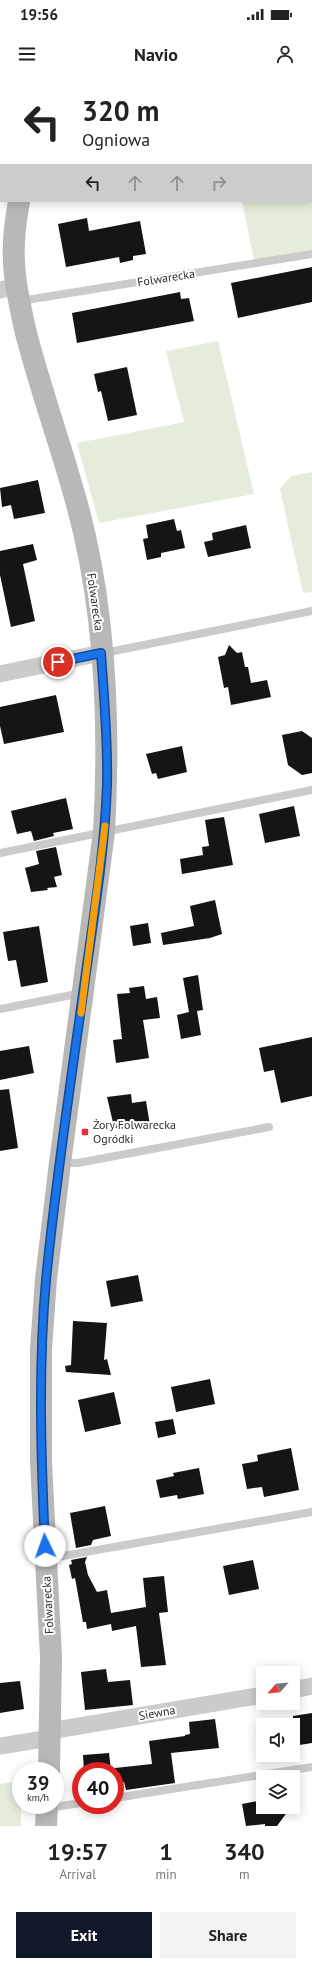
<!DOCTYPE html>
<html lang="en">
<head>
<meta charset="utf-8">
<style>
  body { margin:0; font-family:"PT Sans",sans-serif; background:#f2f2f2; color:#222; height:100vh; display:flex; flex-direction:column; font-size:15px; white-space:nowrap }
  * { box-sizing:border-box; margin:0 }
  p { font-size:13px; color:#767676 }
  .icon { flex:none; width:22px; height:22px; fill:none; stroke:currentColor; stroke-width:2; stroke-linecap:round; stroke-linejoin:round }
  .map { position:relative; height:1746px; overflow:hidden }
  .panel { display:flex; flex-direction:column; background:#fff; flex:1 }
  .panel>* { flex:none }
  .hud { position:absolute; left:0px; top:0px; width:312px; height:122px; box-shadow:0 2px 10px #0003; background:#fff; color:#222; overflow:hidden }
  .needle { width:26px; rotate:243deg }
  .controls { position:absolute; left:256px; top:1586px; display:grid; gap:8px }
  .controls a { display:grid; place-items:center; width:44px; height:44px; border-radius:0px; background:#fff; box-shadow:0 2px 10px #0003; font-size:20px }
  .speed { position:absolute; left:12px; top:1682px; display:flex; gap:8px; font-size:20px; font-weight:700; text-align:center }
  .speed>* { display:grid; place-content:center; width:52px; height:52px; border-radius:50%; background:#fff; box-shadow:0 2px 10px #0003; line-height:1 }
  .speed small { font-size:10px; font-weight:400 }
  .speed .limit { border:6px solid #d22; background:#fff; color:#111 }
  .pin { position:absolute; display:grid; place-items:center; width:34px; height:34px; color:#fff; margin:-17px; border:2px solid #fff; border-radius:50%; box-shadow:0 1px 4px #0007 }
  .me { position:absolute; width:44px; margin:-22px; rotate:357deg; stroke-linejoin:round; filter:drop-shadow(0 0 3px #0008) }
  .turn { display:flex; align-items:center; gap:14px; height:84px; padding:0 16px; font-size:18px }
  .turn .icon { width:52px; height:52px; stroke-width:2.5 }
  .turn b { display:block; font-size:28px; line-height:34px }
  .lanes { display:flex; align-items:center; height:38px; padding:0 16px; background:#0003; justify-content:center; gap:20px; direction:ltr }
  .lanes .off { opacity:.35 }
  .eta { display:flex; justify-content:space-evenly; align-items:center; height:68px; text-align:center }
  .eta b { font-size:24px; font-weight:700; line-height:28px }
  .button { display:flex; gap:8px; margin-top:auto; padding:8px 16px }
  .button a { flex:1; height:46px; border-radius:0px; background:#111827; color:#fff; font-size:16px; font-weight:700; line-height:46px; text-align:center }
  .button a+a { background:#f2f2f2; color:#222 }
  .status { display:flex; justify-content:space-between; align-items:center; height:28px; padding:0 20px; background:#fff; direction:ltr }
  .status svg { height:11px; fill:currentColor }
  header { display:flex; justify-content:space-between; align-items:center; height:52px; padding:0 16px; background:#fff; font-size:18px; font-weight:700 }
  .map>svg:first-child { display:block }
</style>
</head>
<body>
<div class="status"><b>19:56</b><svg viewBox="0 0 49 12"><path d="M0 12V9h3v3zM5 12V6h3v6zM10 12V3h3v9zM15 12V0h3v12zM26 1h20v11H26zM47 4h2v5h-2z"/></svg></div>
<header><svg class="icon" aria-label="menu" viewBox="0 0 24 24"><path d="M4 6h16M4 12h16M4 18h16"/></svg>Navio<svg class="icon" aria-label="person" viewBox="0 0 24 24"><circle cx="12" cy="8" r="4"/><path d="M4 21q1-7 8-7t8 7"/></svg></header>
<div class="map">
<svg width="312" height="1746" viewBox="0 0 312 1746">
  <rect width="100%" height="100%" fill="#fff"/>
  <!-- green -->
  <g fill="#e5ecdc">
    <path d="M 0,0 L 29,0 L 1,1 L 0,77 Z"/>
    <path d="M 277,0 L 312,0 L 312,175 L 255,185 L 242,121 L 311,121 L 311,1 Z"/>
    <path d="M 218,261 L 254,414 L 99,443 L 77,363 L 184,342 L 166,271 Z"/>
    <path d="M 312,392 L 312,512 L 303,513 L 280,409 L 291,396 Z"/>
    <path d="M 21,1701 L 21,1746 L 0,1746 L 0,1704 Z"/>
  </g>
  <!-- building -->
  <g fill="#151515">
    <path d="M 87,138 L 89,151 L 140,141 L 146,174 L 133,176 L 133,180 L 120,183 L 119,177 L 66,187 L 58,144 Z"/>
    <path d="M 312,187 L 312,222 L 238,238 L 231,203 Z"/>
    <path d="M 180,212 L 181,219 L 189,218 L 194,241 L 77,263 L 72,233 Z"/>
    <path d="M 127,287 L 137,335 L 108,341 L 101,311 L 98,312 L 94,294 Z"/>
    <path d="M 38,400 L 45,433 L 14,439 L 11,425 L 2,427 L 0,408 Z"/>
    <path d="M 174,439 L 177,451 L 181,450 L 185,468 L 161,473 L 161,477 L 147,480 L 143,459 L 148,458 L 146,445 Z"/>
    <path d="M 246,445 L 251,468 L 208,477 L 204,462 L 213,460 L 212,453 Z"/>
    <path d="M 33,464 L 37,480 L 23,484 L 35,541 L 11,547 L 0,495 L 0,471 Z"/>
    <path d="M 229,565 L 237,573 L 242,572 L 245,587 L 248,587 L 251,603 L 267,600 L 271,617 L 231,625 L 228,607 L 224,608 L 218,577 L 225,575 Z"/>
    <path d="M 56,615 L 64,652 L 4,664 L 0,646 L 0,627 Z"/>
    <path d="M 302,651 L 312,658 L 312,693 L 302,695 L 288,685 L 282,655 Z"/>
    <path d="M 182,666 L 187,692 L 158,699 L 156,693 L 152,694 L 146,674 Z"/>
    <path d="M 66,718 L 73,749 L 53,753 L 54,756 L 34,761 L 31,751 L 17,754 L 11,731 Z"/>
    <path d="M 294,726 L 300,756 L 265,763 L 259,734 Z"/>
    <path d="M 224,737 L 233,785 L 182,794 L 180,779 L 203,775 L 202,767 L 209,766 L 205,740 Z"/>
    <path d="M 56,767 L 62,795 L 54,797 L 57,807 L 47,808 L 48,810 L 31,812 L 25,788 L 39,784 L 36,771 Z"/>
    <path d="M 215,820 L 222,854 L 210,858 L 163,865 L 161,853 L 194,846 L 190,826 Z"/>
    <path d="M 148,843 L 151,863 L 133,866 L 130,846 Z"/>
    <path d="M 39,846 L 48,902 L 21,907 L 16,880 L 8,881 L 3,852 Z"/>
    <path d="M 198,895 L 203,930 L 197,931 L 201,955 L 181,959 L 177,935 L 189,932 L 183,898 Z"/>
    <path d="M 144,906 L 146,919 L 157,917 L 160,938 L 143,940 L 149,978 L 116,983 L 113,960 L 122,959 L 117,914 L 130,913 L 129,908 Z"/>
    <path d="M 312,957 L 312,1016 L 281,1023 L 274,990 L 264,992 L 259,968 Z"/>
    <path d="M 29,966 L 34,993 L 0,1000 L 0,971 Z"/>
    <path d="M 9,1009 L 18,1068 L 0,1071 L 0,1010 Z"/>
    <path d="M 131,1014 L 132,1023 L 146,1021 L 150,1045 L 119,1049 L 114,1047 L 107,1017 Z"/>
    <path d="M 138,1195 L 143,1221 L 111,1227 L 106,1201 Z"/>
    <path d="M 73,1241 L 107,1243 L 104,1280 L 107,1279 L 111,1295 L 66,1292 L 65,1286 L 71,1285 Z"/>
    <path d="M 210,1299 L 215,1324 L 176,1332 L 171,1307 Z"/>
    <path d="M 114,1312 L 121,1344 L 85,1352 L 78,1320 Z"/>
    <path d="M 173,1339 L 176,1354 L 158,1358 L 155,1342 Z"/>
    <path d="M 291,1368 L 299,1410 L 264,1417 L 262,1407 L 247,1409 L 242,1384 L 258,1381 L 257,1375 Z"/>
    <path d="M 199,1388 L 204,1414 L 178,1419 L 177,1415 L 160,1418 L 156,1400 L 174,1396 L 173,1393 Z"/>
    <path d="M 105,1426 L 111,1456 L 93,1460 L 91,1465 L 76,1468 L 70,1433 Z"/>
    <path d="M 87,1477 L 85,1482 L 88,1495 L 97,1512 L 107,1510 L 111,1533 L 146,1527 L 143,1498 L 164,1496 L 168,1532 L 159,1533 L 166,1585 L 141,1587 L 136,1546 L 112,1551 L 111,1544 L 87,1549 L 86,1542 L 83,1542 L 75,1498 L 72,1499 L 69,1485 L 72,1484 L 71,1480 Z"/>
    <path d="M 253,1480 L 259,1509 L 229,1515 L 223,1486 Z"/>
    <path d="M 106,1589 L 108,1602 L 130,1600 L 133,1625 L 85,1630 L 81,1592 Z"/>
    <path d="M 20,1601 L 24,1629 L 0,1633 L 0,1603 Z"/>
    <path d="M 312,1633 L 312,1663 L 293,1666 L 293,1636 Z"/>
    <path d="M 215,1639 L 219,1668 L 171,1673 L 175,1703 L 126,1710 L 124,1702 L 115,1703 L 115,1688 L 152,1684 L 149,1661 L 185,1656 L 185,1655 L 190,1654 L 189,1642 Z"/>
    <path d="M 109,1673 L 111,1691 L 84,1691 L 83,1675 Z"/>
    <path d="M 263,1720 L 263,1727 L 291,1727 L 277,1746 L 265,1746 L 265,1744 L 246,1746 L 242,1724 Z"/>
  </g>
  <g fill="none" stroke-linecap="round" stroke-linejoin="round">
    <!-- lane -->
    <g stroke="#cbcbcb" stroke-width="8">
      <path d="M 20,221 L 312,174"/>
      <path d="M 104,573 L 312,531"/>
      <path d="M 0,773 L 312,710"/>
      <path d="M 0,929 L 82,913"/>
      <path d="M 61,1083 L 78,1083 L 269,1047"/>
      <path d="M 46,1479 L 312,1432"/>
      <path d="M 115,1718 L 312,1687"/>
      <path d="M 48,1728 L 81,1723"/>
    </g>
    <!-- street -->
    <g stroke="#cbcbcb" stroke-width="17">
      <path d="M 0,210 L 16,206"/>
      <path d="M 0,594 L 101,573"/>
      <path d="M 293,1610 L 312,1606"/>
      <path d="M 50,1651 L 263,1615"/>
      <path d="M 0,1666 L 50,1658"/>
    </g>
    <!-- secondary -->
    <g stroke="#b8b8b8" stroke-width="22">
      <path d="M 47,1 L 48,0"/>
      <path d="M 19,121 C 17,135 14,149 14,163 C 12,192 19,221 25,249 C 40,309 62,368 78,428 C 106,532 110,644 104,752 L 60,1083 L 46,1199 L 41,1269 L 41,1382 L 51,1577 L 49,1691"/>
      <path d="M 46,1746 L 47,1725"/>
    </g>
  </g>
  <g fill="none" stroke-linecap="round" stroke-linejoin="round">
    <!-- route casing -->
    <g stroke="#114b97" stroke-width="10">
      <path id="route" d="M 45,1466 C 41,1377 38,1288 46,1200 C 56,1097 72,994 86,892 C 95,829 105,767 107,704 C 108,660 104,617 101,573 L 58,582"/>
    </g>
    <!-- route -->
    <use href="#route" stroke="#1a73e8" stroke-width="7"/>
    <!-- slow -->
    <path stroke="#f59e0b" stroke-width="7" d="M 81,933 L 105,746"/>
  </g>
  <!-- markers -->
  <rect fill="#e53147" stroke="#fff" stroke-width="1.5" x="81" y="1048" width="8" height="8" rx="2"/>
  <g text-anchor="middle" stroke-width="4" stroke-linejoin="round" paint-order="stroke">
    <!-- street labels -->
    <g font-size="12" fill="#2e2e2e" stroke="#fff">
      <text transform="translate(166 198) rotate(-9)" y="4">Folwarecka</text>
      <text transform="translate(95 522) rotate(82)" y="4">Folwarecka</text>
      <text transform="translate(48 1525) rotate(-93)" y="4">Folwarecka</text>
      <text transform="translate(157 1633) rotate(-10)" y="4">Siewna</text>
    </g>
    <!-- poi labels -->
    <g font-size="12" fill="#2e2e2e" stroke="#fff" text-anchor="start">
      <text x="93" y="1049">Żory Folwarecka<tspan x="93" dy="14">Ogródki</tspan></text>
    </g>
  </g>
</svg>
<div class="controls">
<a><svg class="needle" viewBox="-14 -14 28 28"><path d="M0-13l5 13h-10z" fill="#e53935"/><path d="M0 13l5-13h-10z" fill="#767676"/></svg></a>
<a><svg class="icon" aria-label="sound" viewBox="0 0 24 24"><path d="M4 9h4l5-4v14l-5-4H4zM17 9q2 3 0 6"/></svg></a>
<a><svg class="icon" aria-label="layers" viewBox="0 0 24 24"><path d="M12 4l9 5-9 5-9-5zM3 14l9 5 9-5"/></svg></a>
</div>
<div class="speed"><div>39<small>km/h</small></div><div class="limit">40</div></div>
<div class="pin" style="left:58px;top:582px;background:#d93025"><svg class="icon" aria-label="arrive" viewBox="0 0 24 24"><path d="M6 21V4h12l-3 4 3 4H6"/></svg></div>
<svg class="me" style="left:45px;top:1466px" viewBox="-20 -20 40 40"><circle r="19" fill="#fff"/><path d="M0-13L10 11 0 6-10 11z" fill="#1a73e8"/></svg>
<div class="hud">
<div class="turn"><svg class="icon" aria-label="left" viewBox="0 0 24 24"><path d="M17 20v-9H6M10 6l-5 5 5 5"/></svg><div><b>320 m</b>Ogniowa</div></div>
<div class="lanes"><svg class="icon" aria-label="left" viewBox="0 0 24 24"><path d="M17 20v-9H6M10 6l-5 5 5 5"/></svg><svg class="icon off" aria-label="ahead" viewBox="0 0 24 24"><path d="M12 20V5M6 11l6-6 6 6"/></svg><svg class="icon off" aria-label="ahead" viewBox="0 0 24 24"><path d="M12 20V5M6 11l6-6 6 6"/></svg><svg class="icon off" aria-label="right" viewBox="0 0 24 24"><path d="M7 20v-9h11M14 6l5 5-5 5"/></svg></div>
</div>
</div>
<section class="panel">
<div class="eta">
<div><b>19:57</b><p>Arrival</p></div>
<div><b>1</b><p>min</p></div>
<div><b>340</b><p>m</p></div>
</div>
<div class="button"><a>Exit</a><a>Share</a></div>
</section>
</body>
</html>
